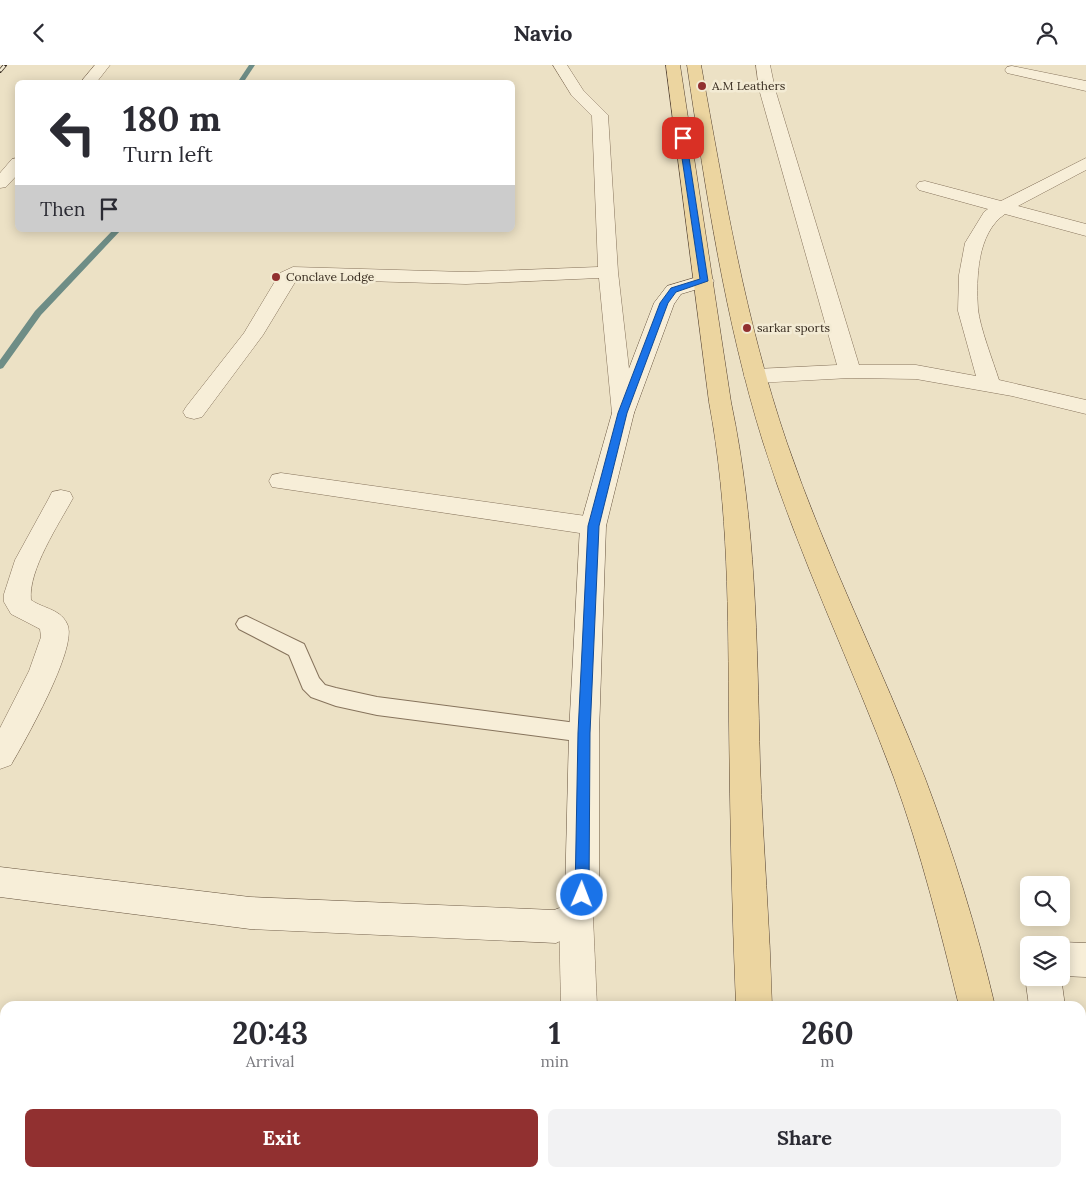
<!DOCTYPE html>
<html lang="en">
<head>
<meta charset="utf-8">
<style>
  body { margin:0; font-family:Lora,serif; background:#f2f2f3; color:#2b2b33; height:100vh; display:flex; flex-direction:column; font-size:19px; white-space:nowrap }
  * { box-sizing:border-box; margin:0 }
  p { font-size:16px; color:#7c7c81 }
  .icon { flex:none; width:28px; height:28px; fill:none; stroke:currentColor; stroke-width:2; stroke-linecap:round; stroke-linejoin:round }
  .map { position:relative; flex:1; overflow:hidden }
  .details { position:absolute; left:0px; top:936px; width:1086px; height:176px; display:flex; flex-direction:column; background:#fff; border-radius:15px 15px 0 0; box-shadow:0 2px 12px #0003 }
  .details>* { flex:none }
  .banner { position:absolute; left:15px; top:15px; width:500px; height:152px; border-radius:8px; box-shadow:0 2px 12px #0003; background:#fff; color:#2b2b33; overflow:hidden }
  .tools { position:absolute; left:1020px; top:811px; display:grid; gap:10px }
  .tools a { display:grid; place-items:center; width:50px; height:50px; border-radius:8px; background:#fff; box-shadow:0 2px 12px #0003; font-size:25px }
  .pin { position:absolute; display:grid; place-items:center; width:42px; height:42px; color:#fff; margin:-21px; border-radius:10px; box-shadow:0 2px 8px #0006 }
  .me { position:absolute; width:55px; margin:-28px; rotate:1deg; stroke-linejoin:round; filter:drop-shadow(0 0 4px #0008) }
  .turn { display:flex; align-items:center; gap:18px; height:105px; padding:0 25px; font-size:22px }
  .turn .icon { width:65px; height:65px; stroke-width:2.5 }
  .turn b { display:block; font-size:35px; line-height:42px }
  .then { display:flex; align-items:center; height:48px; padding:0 25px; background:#0003; gap:10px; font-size:19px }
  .eta { display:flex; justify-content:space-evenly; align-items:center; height:85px; text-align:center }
  .eta b { font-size:30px; font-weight:700; line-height:35px }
  .cta { display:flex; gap:10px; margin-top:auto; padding:10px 25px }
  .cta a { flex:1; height:58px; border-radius:8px; background:#913030; color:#fff; font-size:20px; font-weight:700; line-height:58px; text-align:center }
  .cta a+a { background:#f2f2f3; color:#2b2b33 }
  header { display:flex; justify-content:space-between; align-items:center; height:65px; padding:0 25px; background:#fff; font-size:22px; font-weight:700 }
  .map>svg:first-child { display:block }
</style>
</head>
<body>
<header><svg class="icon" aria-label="back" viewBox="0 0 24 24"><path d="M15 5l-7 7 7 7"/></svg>Navio<svg class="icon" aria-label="person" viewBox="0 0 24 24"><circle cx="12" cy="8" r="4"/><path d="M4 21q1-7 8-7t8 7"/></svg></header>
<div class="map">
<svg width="1086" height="1112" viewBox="0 0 1086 1112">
  <rect width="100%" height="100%" fill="#ece1c5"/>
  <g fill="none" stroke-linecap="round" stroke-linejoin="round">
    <!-- stream -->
    <g fill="#6e8d86" fill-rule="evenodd">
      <path d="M 249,0 L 255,0 L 243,18 L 237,18 Z"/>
      <path d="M 113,165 L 121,165 L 41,250 L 3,303 L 0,304 L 0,295 L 35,246 Z"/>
    </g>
    <!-- lane casing -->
    <g stroke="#86735c" stroke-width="2">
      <path id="lane" d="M 246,551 L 304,579 L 319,613 L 325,620 L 336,623 L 377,632 L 584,659 L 592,662 L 595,668 L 592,674 L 584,677 L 377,650 L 336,641 L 311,632 L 303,624 L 289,590 L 239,564 L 236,559 L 239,554 Z"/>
    </g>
    <!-- street casing -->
    <g stroke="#86735c" stroke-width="1">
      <g id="street">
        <path d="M 95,0 L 110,0 L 96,18 L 80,18 Z"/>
        <path d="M 553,0 L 567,0 L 583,25 L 608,50 L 618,207 L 634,348 L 631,353 L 623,355 L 615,353 L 612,348 L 599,213 L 466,219 L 297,214 L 263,270 L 202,352 L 194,354 L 186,352 L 183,347 L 186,342 L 244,268 L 280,208 L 293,202 L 466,207 L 598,202 L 592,51 L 572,31 Z"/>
        <path d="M 756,0 L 770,0 L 775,24 L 859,300 L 916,300 L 976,311 L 958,246 L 959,210 L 965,178 L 984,147 L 988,144 L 919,125 L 916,121 L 919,117 L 925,116 L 1001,136 L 1086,93 L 1086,105 L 1018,141 L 1086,159 L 1086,171 L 1005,149 C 977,168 976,213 978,244 C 980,263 993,296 999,315 L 1086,335 L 1086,349 L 1012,331 L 916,314 L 850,313 L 755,318 L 747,316 L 744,311 L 747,306 L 755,304 L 837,300 L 759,24 Z"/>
        <path d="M 1012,1 L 1086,16 L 1086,26 L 1007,8 L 1005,5 L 1007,2 Z"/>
        <path d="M 18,93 L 18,109 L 6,122 L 0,123 L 0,108 L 12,94 Z"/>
        <path d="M 281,408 L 593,452 L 602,455 L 606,461 L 602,467 L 593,470 L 272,422 L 269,416 L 272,410 Z"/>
        <path d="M 61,425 L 70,427 L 73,433 C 59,459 28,505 31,535 C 44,544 62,544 68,561 C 76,586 25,676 11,700 L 0,704 L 0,663 L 29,606 L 41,572 L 40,564 L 11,549 L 4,537 L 4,529 L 15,495 L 49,433 L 52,427 Z"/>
        <path d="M 576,836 L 588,841 L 593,852 L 597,941 L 561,941 L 559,852 L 564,841 Z"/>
        <rect x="562" y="1108" width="40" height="4"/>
      </g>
    </g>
    <!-- secondary casing -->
    <g stroke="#67543f" stroke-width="1">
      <g id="secondary">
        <path d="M 704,210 L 711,212 L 714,216 L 711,220 L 681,229 L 674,239 L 634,348 L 606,461 L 599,668 L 599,830 L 588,863 L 556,878 L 250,864 L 0,832 L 0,802 L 250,832 L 554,845 L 562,842 L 565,830 L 569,668 L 580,461 L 612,348 L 654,238 L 667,221 Z"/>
        <path d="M 1061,877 L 1086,878 L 1086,912 L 1061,911 L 1061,880 L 1053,880 Z"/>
        <path d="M 1029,903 L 1029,912 L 1061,912 L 1065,941 L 1029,941 L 1025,912 Z"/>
        <path d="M 1081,1094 L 1086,1105 L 1086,1112 L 1048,1112 L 1047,1108 L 1081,1108 Z"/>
        <path d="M 799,1108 L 924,1108 L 926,1112 L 801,1112 Z"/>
      </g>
    </g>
    <!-- primary casing -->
    <g stroke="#544130" stroke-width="1">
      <g id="primary">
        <path d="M 666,0 L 680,0 L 731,337 C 756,456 757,578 760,699 C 763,780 770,861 772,941 L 736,941 C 732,846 730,752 729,657 C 728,550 729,443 709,337 Z"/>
        <path d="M 687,0 L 701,0 C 724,127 745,255 787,378 C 826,492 881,601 925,713 C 953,787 977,864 995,941 L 959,941 C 940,864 921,787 894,713 C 852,600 799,492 763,377 C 725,255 706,127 687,0 Z"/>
        <rect x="751" y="1108" width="40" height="4"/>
        <path d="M 998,1108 L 1038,1108 L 1039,1112 L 999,1112 Z"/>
      </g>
    </g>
    <!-- lane -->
    <use href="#lane" fill="#f7eed8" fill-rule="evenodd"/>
    <!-- street -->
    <use href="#street" fill="#f7eed8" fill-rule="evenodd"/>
    <!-- secondary -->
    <use href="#secondary" fill="#f7eed8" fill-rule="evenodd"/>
    <!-- primary -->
    <use href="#primary" fill="#ecd5a0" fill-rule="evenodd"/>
    <!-- rail casing -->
    <g stroke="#372b1f" stroke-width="4">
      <path id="rail" d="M 0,6 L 5,0"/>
    </g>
    <!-- rail -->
    <use href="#rail" stroke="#f3ebd4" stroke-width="2.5" stroke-dasharray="7" stroke-linecap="butt"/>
  </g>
  <!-- route -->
  <path fill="#1a73e8" stroke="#114b97" d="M 683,71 L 686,73 L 708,216 L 676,227 L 668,238 L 627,348 L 599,461 L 590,668 L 589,830 L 587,835 L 582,837 L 577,835 L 575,830 L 578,668 L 588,461 L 618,348 L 660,238 L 671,223 L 700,214 L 679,73 Z"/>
  <!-- markers -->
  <g fill="#913030" stroke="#f3ebd4" stroke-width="2">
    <circle cx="702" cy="21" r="5"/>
    <circle cx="276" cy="212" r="5"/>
    <circle cx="747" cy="263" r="5"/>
  </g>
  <g text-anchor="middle" stroke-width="5" stroke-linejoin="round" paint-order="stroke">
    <!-- far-poi labels -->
    <g font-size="12" fill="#372b1f" stroke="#f3ebd4" text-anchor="start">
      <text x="712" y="25">A.M Leathers</text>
      <text x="286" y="216">Conclave Lodge</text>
      <text x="757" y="267">sarkar sports</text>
    </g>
  </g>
</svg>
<div class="tools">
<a><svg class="icon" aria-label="search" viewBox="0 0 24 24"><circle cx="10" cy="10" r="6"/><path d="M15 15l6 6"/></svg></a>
<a><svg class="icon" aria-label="layers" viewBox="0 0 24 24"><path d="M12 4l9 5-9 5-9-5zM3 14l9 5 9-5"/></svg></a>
</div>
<div class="pin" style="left:683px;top:73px;background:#d93025"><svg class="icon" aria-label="arrive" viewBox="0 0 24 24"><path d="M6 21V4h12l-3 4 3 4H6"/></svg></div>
<svg class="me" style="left:582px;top:830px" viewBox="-20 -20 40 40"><circle r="17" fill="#1a73e8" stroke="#fff" stroke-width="3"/><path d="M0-11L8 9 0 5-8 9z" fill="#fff"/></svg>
<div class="banner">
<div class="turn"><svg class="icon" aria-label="left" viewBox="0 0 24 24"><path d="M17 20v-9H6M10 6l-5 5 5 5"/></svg><div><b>180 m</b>Turn left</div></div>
<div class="then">Then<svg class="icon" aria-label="arrive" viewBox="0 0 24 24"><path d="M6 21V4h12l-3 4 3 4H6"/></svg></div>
</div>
<section class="details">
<div class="eta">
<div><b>20:43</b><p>Arrival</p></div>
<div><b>1</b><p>min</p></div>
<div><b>260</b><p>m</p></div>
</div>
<div class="cta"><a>Exit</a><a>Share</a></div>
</section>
</div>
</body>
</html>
